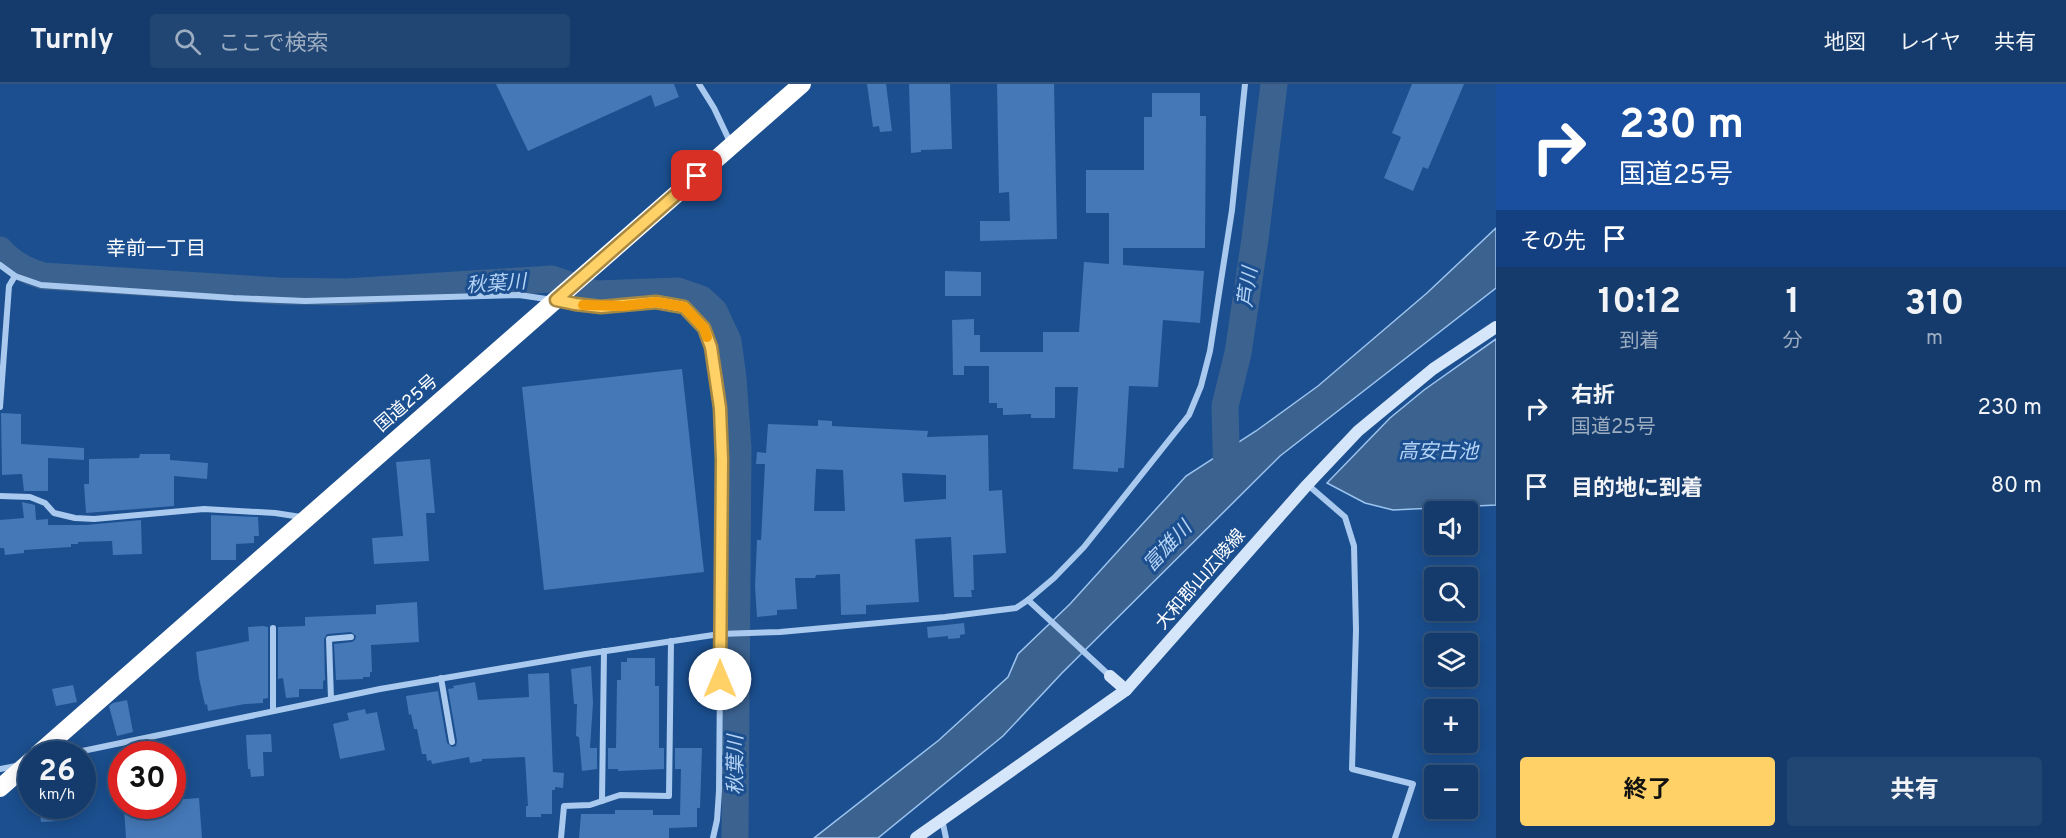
<!DOCTYPE html>
<html lang="ja">
<head>
<meta charset="utf-8">
<style>
  body { margin:0; font-family:Overpass,"Noto Sans JP",sans-serif; background:#214673; color:#f1f3f6; height:100vh; display:flex; flex-direction:column; font-size:22px; white-space:nowrap }
  * { box-sizing:border-box; margin:0 }
  p { font-size:20px; color:#9dadc1 }
  .icon { flex:none; width:33px; height:33px; fill:none; stroke:currentColor; stroke-width:2; stroke-linecap:round; stroke-linejoin:round }
  .map { position:relative; flex:1; overflow:hidden }
  .drawer { display:flex; flex-direction:column; background:#143b6b; width:570px }
  .drawer>* { flex:none }
  .banner { background:#1a4fa0; color:#fff; overflow:hidden }
  .buttons { position:absolute; left:1424px; top:417px; display:grid; gap:12px }
  .buttons a { display:grid; place-items:center; width:54px; height:54px; border-radius:6px; background:#143b6b; box-shadow:0 3px 15px #0003,0 0 0 2px #33557e; font-size:30px }
  .speed { position:absolute; left:18px; top:657px; display:flex; gap:12px; font-size:30px; font-weight:700; text-align:center }
  .speed>* { display:grid; place-content:center; width:78px; height:78px; border-radius:50%; background:#143b6b; box-shadow:0 3px 15px #0003,0 0 0 2px #33557e; line-height:1 }
  .speed small { font-size:15px; font-weight:400 }
  .speed .limit { border:9px solid #d22; background:#fff; color:#111 }
  .pin { position:absolute; display:grid; place-items:center; width:51px; height:51px; color:#fff; margin:-26px; border-radius:12px; box-shadow:0 3px 9px #0006 }
  .me { position:absolute; width:66px; margin:-33px; rotate:0deg; stroke-linejoin:round; filter:drop-shadow(0 0 4px #0008) }
  .turn { display:flex; align-items:center; gap:21px; height:126px; padding:0 24px; font-size:27px }
  .turn .icon { width:78px; height:78px; stroke-width:2.5 }
  .turn b { display:block; font-size:42px; line-height:51px }
  .then { display:flex; align-items:center; height:57px; padding:0 24px; background:#0003; gap:12px; font-size:22px }
  .eta { display:flex; justify-content:space-evenly; align-items:center; height:102px; text-align:center }
  .eta b { font-size:36px; font-weight:700; line-height:42px }
  .primary-button { display:flex; gap:12px; margin-top:auto; padding:12px 24px }
  .primary-button a { flex:1; height:69px; border-radius:6px; background:#ffd166; color:#111; font-size:24px; font-weight:700; line-height:69px; text-align:center }
  .primary-button a+a { background:#214673; color:#f1f3f6 }
  ul { padding:0; list-style:none }
  li { display:flex; align-items:center; gap:18px; height:78px; padding:0 24px }
  li div { flex:1 }
  li b { display:block; font-size:22px }
  li em { font-style:normal }
  header { display:flex; align-items:center; gap:36px; box-sizing:border-box; height:84px; padding:0 30px; background:#143b6b; border-bottom:2px solid #33557e }
  header strong { font-size:28px }
  nav { display:flex; gap:33px; margin-inline-start:auto; font-size:21px }
  .search { width:420px; height:54px; background:#214673; display:flex; align-items:center; gap:15px; box-sizing:border-box; padding:0 21px; border-radius:6px; color:#9dadc1; font-size:22px }
  main { display:flex; flex:1; min-height:0 }
  .map>svg:first-child { display:block }
</style>
</head>
<body>
<header>
<strong>Turnly</strong>
<div class="search"><svg class="icon" aria-label="search" viewBox="0 0 24 24"><circle cx="10" cy="10" r="6"/><path d="M15 15l6 6"/></svg>ここで検索</div>
<nav><a>地図</a><a>レイヤ</a><a>共有</a></nav>
</header>
<main>
<div class="map">
<svg width="1496" height="754" viewBox="0 0 1496 754">
  <rect width="100%" height="100%" fill="#1b4f8f"/>
  <!-- water -->
  <g fill="#3c6290" stroke="#9cc4f0" stroke-width="1.5">
    <path d="M 1496,144 L 1496,204 L 1280,372 L 1062,589 L 1003,652 L 878,754 L 814,754 L 939,656 L 1008,593 L 1018,570 L 1070,520 L 1186,392 L 1256,347 L 1318,302 L 1427,209 Z"/>
    <path d="M 1496,255 L 1496,421 L 1393,426 L 1365,419 L 1327,399 L 1390,334 L 1424,306 Z"/>
  </g>
  <g fill="none" stroke-linecap="round" stroke-linejoin="round">
    <!-- river -->
    <g stroke="#3c6290" stroke-width="27">
      <path d="M 0,166 C 11,179 26,187 43,192 L 278,207 L 346,208 L 552,195 L 596,210 L 678,207 L 701,215 L 714,227 L 728,257 L 733,294 L 738,364 L 735,754"/>
      <path d="M 1227,401 L 1225,322 L 1238,269 L 1255,155 L 1274,0"/>
    </g>
  </g>
  <!-- building -->
  <g fill="#4478b7" fill-rule="evenodd">
    <path d="M 496,0 L 674,0 L 679,13 L 655,23 L 651,11 L 528,67 Z"/>
    <path d="M 867,0 L 886,0 L 892,47 L 880,48 L 879,42 L 873,43 Z"/>
    <path d="M 909,0 L 950,0 L 952,65 L 921,66 L 921,68 L 911,69 Z"/>
    <path d="M 997,0 L 1054,0 L 1057,155 L 980,157 L 980,137 L 1010,137 L 1009,108 L 999,109 Z"/>
    <path d="M 1412,0 L 1464,0 L 1428,85 L 1423,83 L 1413,107 L 1384,94 L 1401,53 L 1392,49 Z"/>
    <path d="M 1152,9 L 1200,9 L 1200,32 L 1206,32 L 1205,164 L 1123,164 L 1123,181 L 1204,187 L 1200,239 L 1163,236 L 1158,303 L 1129,302 L 1124,384 L 1118,384 L 1118,388 L 1073,385 L 1078,303 L 1055,303 L 1055,334 L 1031,334 L 1031,330 L 1003,331 L 1003,324 L 997,324 L 997,319 L 989,319 L 989,282 L 964,282 L 964,291 L 953,291 L 952,236 L 974,235 L 974,251 L 980,251 L 980,268 L 1043,268 L 1043,248 L 1079,248 L 1084,178 L 1109,180 L 1109,129 L 1086,129 L 1086,86 L 1144,86 L 1144,33 L 1152,33 Z"/>
    <path d="M 945,187 L 981,188 L 981,212 L 945,212 Z"/>
    <path d="M 682,285 L 704,488 L 544,506 L 522,303 Z"/>
    <path d="M 1,329 L 21,330 L 21,360 L 84,364 L 84,376 L 48,374 L 48,407 L 24,407 L 22,390 L 2,391 Z"/>
    <path d="M 818,336 L 832,337 L 832,342 L 928,347 L 927,353 L 988,351 L 989,407 L 1002,406 L 1006,469 L 973,471 L 974,506 L 971,506 L 972,513 L 954,513 L 951,453 L 915,455 L 919,518 L 866,521 L 866,530 L 841,531 L 840,490 L 816,491 L 815,494 L 795,494 L 797,525 L 777,526 L 777,531 L 757,533 L 755,503 L 757,456 L 761,456 L 765,380 L 756,380 L 757,368 L 766,369 L 768,340 L 818,342 ZM 816,385 L 843,386 L 845,427 L 814,427 ZM 902,389 L 946,391 L 946,415 L 904,418 Z"/>
    <path d="M 140,370 L 170,370 L 170,376 L 208,379 L 207,395 L 174,392 L 174,422 L 86,429 L 84,400 L 89,400 L 89,375 L 139,374 Z"/>
    <path d="M 430,375 L 435,429 L 426,429 L 429,477 L 374,480 L 372,454 L 403,452 L 396,378 Z"/>
    <path d="M 22,418 L 35,421 L 36,436 L 48,435 L 48,441 L 86,441 L 141,436 L 142,470 L 113,471 L 112,457 L 78,458 L 78,460 L 71,460 L 71,463 L 24,466 L 24,469 L 5,471 L 4,464 L 0,464 L 0,436 L 24,434 Z"/>
    <path d="M 211,431 L 258,433 L 259,452 L 254,452 L 254,459 L 236,460 L 236,476 L 211,476 Z"/>
    <path d="M 417,518 L 419,558 L 371,561 L 372,588 L 370,588 L 370,593 L 363,593 L 363,595 L 336,596 L 334,560 L 352,558 L 355,556 L 356,552 L 351,548 L 327,550 L 324,555 L 325,596 L 323,597 L 323,605 L 299,605 L 299,613 L 286,614 L 283,594 L 278,595 L 278,543 L 305,542 L 305,533 L 376,530 L 376,521 Z"/>
    <path d="M 964,539 L 965,550 L 960,551 L 960,554 L 948,555 L 948,552 L 928,554 L 927,543 Z"/>
    <path d="M 263,542 L 268,543 L 268,614 L 263,615 L 263,619 L 245,620 L 208,627 L 207,620 L 205,621 L 199,594 L 196,568 L 249,557 L 248,543 Z"/>
    <path d="M 627,574 L 655,574 L 655,602 L 659,602 L 659,664 L 664,664 L 664,685 L 618,687 L 618,685 L 608,685 L 608,664 L 616,664 L 617,596 L 621,596 L 621,578 L 627,578 Z"/>
    <path d="M 591,582 L 593,619 L 590,664 L 597,664 L 597,685 L 582,687 L 579,653 L 576,652 L 577,620 L 574,620 L 571,585 Z"/>
    <path d="M 549,589 L 553,688 L 564,689 L 563,704 L 555,703 L 555,706 L 552,706 L 552,730 L 541,730 L 541,733 L 526,733 L 526,722 L 528,722 L 525,673 L 482,675 L 482,677 L 470,679 L 469,673 L 432,680 L 431,676 L 427,677 L 426,670 L 422,670 L 417,645 L 414,645 L 411,630 L 409,631 L 406,612 L 438,607 L 447,659 L 452,663 L 456,662 L 457,657 L 448,605 L 454,604 L 453,602 L 475,598 L 478,616 L 529,613 L 528,590 Z"/>
    <path d="M 73,601 L 77,618 L 56,622 L 52,605 Z"/>
    <path d="M 127,616 L 133,648 L 117,652 L 109,622 L 113,619 Z"/>
    <path d="M 365,625 L 366,630 L 377,628 L 385,666 L 340,675 L 333,640 L 349,636 L 347,629 Z"/>
    <path d="M 271,650 L 272,668 L 263,668 L 264,692 L 251,693 L 250,685 L 248,685 L 246,651 Z"/>
    <path d="M 675,664 L 702,664 L 700,724 L 697,724 L 697,743 L 669,744 L 669,754 L 579,754 L 581,730 L 615,730 L 615,726 L 653,726 L 653,731 L 680,731 L 681,685 L 675,685 Z"/>
    <path d="M 199,714 L 202,754 L 126,754 L 124,724 L 172,722 L 172,716 Z"/>
    <path d="M 39,722 L 56,723 L 58,737 L 41,738 Z"/>
  </g>
  <g fill="none" stroke-linecap="round" stroke-linejoin="round">
    <!-- street -->
    <g stroke="#a9c9ee" stroke-width="6">
      <path d="M 699,0 L 714,24 L 731,60"/>
      <path d="M 0,181 L 15,192 L 41,201 L 233,214 L 305,217 L 519,211 L 601,223 L 656,218 L 683,223 L 704,244 L 711,263 L 720,324 L 722,376 L 719,707 L 717,736 L 713,754"/>
      <path d="M 0,323 L 9,202 L 15,192"/>
      <path d="M 1308,401 L 1345,433 L 1354,462 L 1356,546 L 1352,685 L 1413,700 L 1395,754"/>
      <path d="M 0,412 L 30,413 L 45,419 L 54,429 L 75,434 L 94,435 L 204,425 L 275,429 L 301,433"/>
      <path d="M 1028,516 L 1110,592"/>
      <path d="M 273,544 L 273,627"/>
      <path d="M 441,594 L 452,658"/>
      <path d="M 331,615 L 329,555 L 351,553"/>
      <path d="M 68,670 L 380,605 L 586,570 L 720,550 L 780,548 L 945,533 L 1016,524 L 1028,516 L 1054,494 L 1084,463 L 1189,331 L 1201,302 L 1210,267 L 1232,126 L 1245,0"/>
      <path d="M 0,685 L 16,682"/>
      <path d="M 602,717 L 604,567"/>
      <path d="M 942,735 L 946,754"/>
      <path d="M 561,754 L 564,722 L 590,721 L 620,711 L 669,712 L 671,557"/>
    </g>
    <!-- secondary -->
    <g stroke="#d6e6fa" stroke-width="12">
      <path d="M 1110,592 L 1126,606"/>
      <path d="M 916,754 L 1126,606 L 1307,401 L 1358,347 L 1433,285 L 1496,243"/>
    </g>
    <!-- highway -->
    <g stroke="#fff" stroke-width="18">
      <path d="M 38,670 L 802,0"/>
      <path d="M 0,704 L 32,676"/>
    </g>
  </g>
  <g fill="none" stroke-linecap="round" stroke-linejoin="round">
    <!-- route casing -->
    <g stroke="#a68842" stroke-width="15">
      <path id="route" d="M 697,92 L 556,216 L 575,220 L 601,223 L 656,218 L 684,223 L 704,244 L 711,263 L 720,324 L 722,376 L 720,595"/>
    </g>
    <!-- route -->
    <use href="#route" stroke="#ffd166" stroke-width="10"/>
    <!-- slow -->
    <path stroke="#f59e0b" stroke-width="10" d="M 583,221 L 623,222 L 656,218 L 684,223 L 704,244 L 707,253"/>
  </g>
  <g text-anchor="middle" stroke-width="6" stroke-linejoin="round" paint-order="stroke">
    <!-- street labels -->
    <g font-size="18" fill="#fff" stroke="#1b4f8f">
      <text transform="translate(406 319) rotate(-41)" y="6">国道25号</text>
      <text transform="translate(1200 495) rotate(-49)" y="6">大和郡山広陵線</text>
    </g>
    <!-- neighbourhood labels -->
    <g font-size="20" fill="#fff" stroke="#1b4f8f">
      <text x="156" y="171">幸前一丁目</text>
    </g>
    <!-- water labels -->
    <g font-size="20" font-style="italic" fill="#b5d3f5" stroke="#1b4f8f">
      <text transform="translate(496 199) rotate(-4)" y="7">秋葉川</text>
      <text transform="translate(1247 203) rotate(-82)" y="7">芦川</text>
      <text x="1438" y="374">高安古池</text>
      <text transform="translate(1167 462) rotate(-47)" y="7">富雄川</text>
      <text transform="translate(735 681) rotate(-90)" y="7">秋葉川</text>
    </g>
  </g>
</svg>
<div class="buttons">
<a><svg class="icon" aria-label="sound" viewBox="0 0 24 24"><path d="M4 9h4l5-4v14l-5-4H4zM17 9q2 3 0 6"/></svg></a>
<a><svg class="icon" aria-label="search" viewBox="0 0 24 24"><circle cx="10" cy="10" r="6"/><path d="M15 15l6 6"/></svg></a>
<a><svg class="icon" aria-label="layers" viewBox="0 0 24 24"><path d="M12 4l9 5-9 5-9-5zM3 14l9 5 9-5"/></svg></a>
<a>+</a>
<a>−</a>
</div>
<div class="speed"><div>26<small>km/h</small></div><div class="limit">30</div></div>
<div class="pin" style="left:697px;top:92px;background:#d93025"><svg class="icon" aria-label="arrive" viewBox="0 0 24 24"><path d="M6 21V4h12l-3 4 3 4H6"/></svg></div>
<svg class="me" style="left:720px;top:595px" viewBox="-20 -20 40 40"><circle r="19" fill="#fff"/><path d="M0-13L10 11 0 6-10 11z" fill="#ffd166"/></svg>
</div>
<section class="drawer">
<div class="banner">
<div class="turn"><svg class="icon" aria-label="right" viewBox="0 0 24 24"><path d="M7 20v-9h11M14 6l5 5-5 5"/></svg><div><b>230 m</b>国道25号</div></div>
<div class="then">その先<svg class="icon" aria-label="arrive" viewBox="0 0 24 24"><path d="M6 21V4h12l-3 4 3 4H6"/></svg></div>
</div>
<div class="eta">
<div><b>10:12</b><p>到着</p></div>
<div><b>1</b><p>分</p></div>
<div><b>310</b><p>m</p></div>
</div>
<ul>
<li><svg class="icon" aria-label="right" viewBox="0 0 24 24"><path d="M7 20v-9h11M14 6l5 5-5 5"/></svg><div><b>右折</b><p>国道25号</p></div><em>230 m</em></li>
<li><svg class="icon" aria-label="arrive" viewBox="0 0 24 24"><path d="M6 21V4h12l-3 4 3 4H6"/></svg><div><b>目的地に到着</b></div><em>80 m</em></li>
</ul>
<div class="primary-button"><a>終了</a><a>共有</a></div>
</section>
</main>
</body>
</html>
